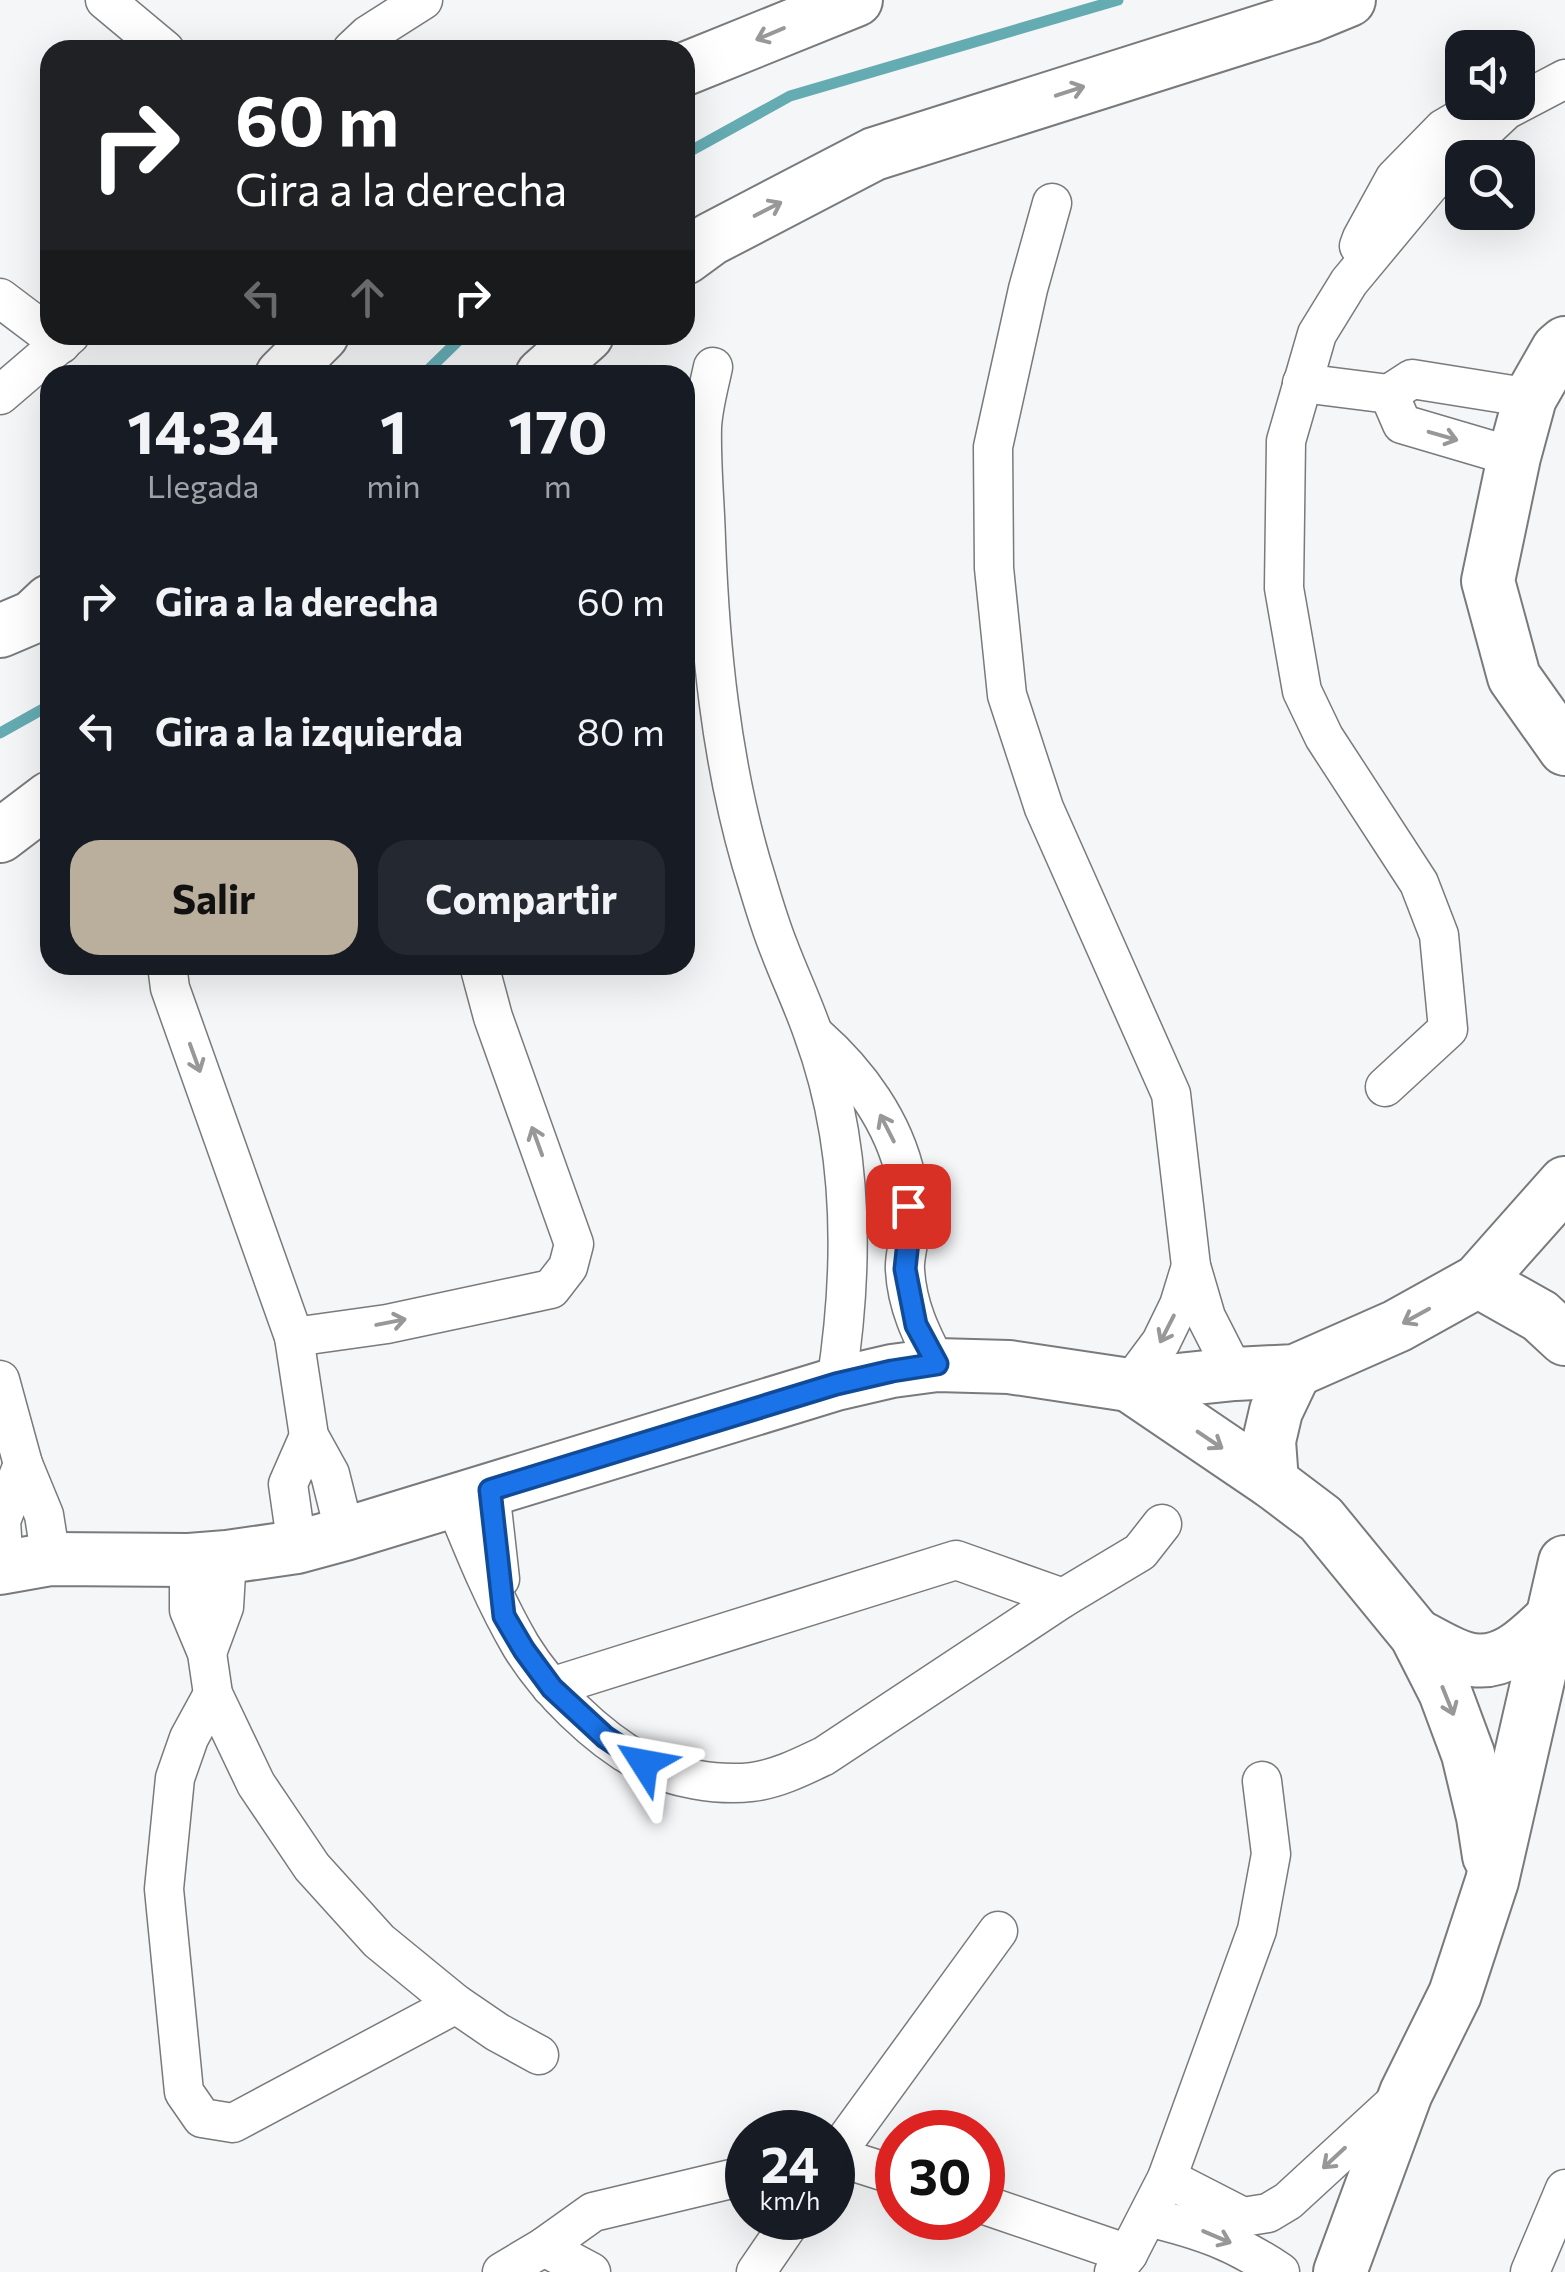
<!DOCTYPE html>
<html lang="es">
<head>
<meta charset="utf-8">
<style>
  body { margin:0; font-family:Commissioner,sans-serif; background:#242831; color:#f1f3f6; height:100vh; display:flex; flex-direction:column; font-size:38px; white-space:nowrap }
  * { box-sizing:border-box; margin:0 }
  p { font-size:32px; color:#9ea1a6 }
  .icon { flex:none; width:55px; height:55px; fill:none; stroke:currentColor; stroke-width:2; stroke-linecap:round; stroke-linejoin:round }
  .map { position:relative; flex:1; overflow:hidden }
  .drawer { position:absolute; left:40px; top:365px; width:655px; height:610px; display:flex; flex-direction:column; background:#171b24; border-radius:30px; box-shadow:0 10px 40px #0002 }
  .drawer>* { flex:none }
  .banner { position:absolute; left:40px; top:40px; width:655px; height:305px; border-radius:30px; box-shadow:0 10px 40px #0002; background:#202124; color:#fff; overflow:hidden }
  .fabs { position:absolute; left:1445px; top:30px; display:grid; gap:20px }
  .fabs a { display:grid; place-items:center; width:90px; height:90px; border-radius:20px; background:#171b24; box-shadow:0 10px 40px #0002; font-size:50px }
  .speed { position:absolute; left:725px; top:2110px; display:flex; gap:20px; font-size:50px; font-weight:700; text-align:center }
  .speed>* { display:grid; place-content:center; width:130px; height:130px; border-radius:50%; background:#171b24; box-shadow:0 10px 40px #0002; line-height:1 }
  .speed small { font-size:25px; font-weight:400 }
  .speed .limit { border:15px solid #d22; background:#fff; color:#111 }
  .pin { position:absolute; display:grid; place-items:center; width:85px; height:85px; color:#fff; margin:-42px; border-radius:20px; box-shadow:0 5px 15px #0006 }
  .me { position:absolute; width:110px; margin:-55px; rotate:304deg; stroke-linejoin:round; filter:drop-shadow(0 0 8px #0008) }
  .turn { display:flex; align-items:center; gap:35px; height:210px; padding:0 30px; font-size:45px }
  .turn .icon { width:130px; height:130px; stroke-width:2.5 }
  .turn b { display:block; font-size:70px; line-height:85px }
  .lanes { display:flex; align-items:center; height:95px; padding:0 30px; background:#0003; justify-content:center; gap:50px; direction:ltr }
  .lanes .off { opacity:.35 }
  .eta { display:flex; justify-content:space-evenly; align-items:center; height:170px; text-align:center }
  .eta b { font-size:60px; font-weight:700; line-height:70px }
  .cta { display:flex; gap:20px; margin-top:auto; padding:20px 30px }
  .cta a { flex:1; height:115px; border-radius:30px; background:#baaf9c; color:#111; font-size:40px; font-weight:700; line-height:115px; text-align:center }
  .cta a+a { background:#242831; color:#f1f3f6 }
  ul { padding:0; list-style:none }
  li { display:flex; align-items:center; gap:30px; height:130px; padding:0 30px }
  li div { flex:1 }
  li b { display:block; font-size:38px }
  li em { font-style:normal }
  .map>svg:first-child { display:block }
</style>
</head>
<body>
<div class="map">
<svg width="1565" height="2272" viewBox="0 0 1565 2272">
  <rect width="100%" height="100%" fill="#f5f6f8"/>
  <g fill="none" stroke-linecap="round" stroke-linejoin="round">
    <!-- stream -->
    <g stroke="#65abb2" stroke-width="11">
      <path d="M 685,154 L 790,96 L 1118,0"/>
      <path d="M 423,375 L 464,335"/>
      <path d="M 0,733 L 50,705"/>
    </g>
    <!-- street casing -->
    <g stroke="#797a7b" stroke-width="41">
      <g id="street">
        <path d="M 105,0 L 165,50"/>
        <path d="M 352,50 L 368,35 L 423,0"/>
        <path d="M 1052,203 L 1028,289 L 993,447 L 994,568 L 1007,695 L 1044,808 L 1171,1094 L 1191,1266 L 1206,1317 L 1235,1374"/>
        <path d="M 1359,246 L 1362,238 L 1395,178 L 1443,129 L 1489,102"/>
        <path d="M 0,298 L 61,344"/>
        <path d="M 713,367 C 709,386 703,407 702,427 C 701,464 705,503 706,540 C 710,648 721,758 751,862 C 760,891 768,921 779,948 C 790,977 803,1004 813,1033 C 854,1144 854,1269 836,1384"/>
        <path d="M 1302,383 L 1389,394 L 1412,379 L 1530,398"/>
        <path d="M 1389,394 L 1402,424 L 1514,457"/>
        <path d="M 0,395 L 70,335"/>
        <path d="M 167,965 L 170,988 L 294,1337 L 309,1436 L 330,1474 L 345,1534"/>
        <path d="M 816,1036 C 858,1073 894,1122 906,1178 C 910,1194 910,1215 909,1232 C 909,1244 904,1258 905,1270 C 907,1306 921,1334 937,1365"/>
        <path d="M 1385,1087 L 1448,1029 L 1439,935 L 1419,883 L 1324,737 L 1302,691 L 1284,588 L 1286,441 L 1317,334 L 1349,282 L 1442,170 L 1506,110 L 1565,79"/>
        <path d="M 294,1337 L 387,1324 L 551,1289 L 568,1267 L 574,1244 L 493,1017 L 479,965"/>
        <path d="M 0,1380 L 23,1464 L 44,1515 L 51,1559"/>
        <path d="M 1129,1385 L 1161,1342 L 1179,1305 L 1191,1266"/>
        <path d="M 490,1490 L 500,1579"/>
        <path d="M 454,1501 C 474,1550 494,1600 521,1646 C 548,1690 596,1737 641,1762 C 671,1778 718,1786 752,1782 C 777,1779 801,1767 824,1756 L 1063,1598 L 1140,1552 L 1162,1524"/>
        <path d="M 297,1547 L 288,1484 L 309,1436"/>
        <path d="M 189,1560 L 189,1610 L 207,1653 L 213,1694 L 256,1784 L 312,1867 L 379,1941 L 456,2004 L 497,2032 L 539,2055"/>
        <path d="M 4,1567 L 1,1521 L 23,1464"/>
        <path d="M 207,1653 L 224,1607 L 227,1557"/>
        <path d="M 551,1687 L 956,1560 L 1063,1598"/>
        <path d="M 213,1694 L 189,1738 L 175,1778 L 164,1889 L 184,2092 L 202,2118 L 233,2123 L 456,2004"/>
        <path d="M 832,2155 L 898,2176"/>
        <path d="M 832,2159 L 998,1931"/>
        <path d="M 1167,2178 L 1243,2217 L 1268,2213 L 1288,2201 L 1400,2098"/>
        <path d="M 982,2204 L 1128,2254"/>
        <path d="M 1148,2217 C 1202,2230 1233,2241 1280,2272"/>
        <path d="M 544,2247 L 591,2272"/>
        <path d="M 502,2272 L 544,2247 L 593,2212 L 748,2175"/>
        <path d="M 756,2272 L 793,2218"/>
        <path d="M 1114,2272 L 1128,2254 L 1167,2178 L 1257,1930 L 1271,1854 L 1262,1781"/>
        <path d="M 1530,2272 L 1565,2189"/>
      </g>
    </g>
    <!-- secondary casing -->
    <g stroke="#797a7b" stroke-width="56">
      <g id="secondary">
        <path d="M 685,69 L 856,0"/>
        <path d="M 685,258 L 711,239 L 874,154 L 1310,16 L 1349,0"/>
        <path d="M 1565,343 L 1558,349 L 1530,398 L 1514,457 L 1488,581 L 1514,677 L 1565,749"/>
        <path d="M 282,375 L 322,335"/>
        <path d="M 542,375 L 587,335"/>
        <path d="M 0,631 L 33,617 L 50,601"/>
        <path d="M 0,836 L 50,798"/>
        <path d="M 1478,1281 L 1540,1316 L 1565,1339"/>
        <path d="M 1129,1385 L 1272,1482 L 1321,1519 L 1416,1635 L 1445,1692 L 1468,1754 L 1483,1817 L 1489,1856"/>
        <path d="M 1272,1482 L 1269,1441 L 1276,1411 L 1295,1371"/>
        <path d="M 0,1568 L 51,1559 L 189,1560 L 227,1557 L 297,1547 L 345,1534 L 836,1384 L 892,1371 L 937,1365 L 1009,1367 L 1129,1385 L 1235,1374 L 1295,1371 L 1397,1326 L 1478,1281 L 1565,1183"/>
        <path d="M 1416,1635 C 1433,1643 1455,1658 1473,1660 C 1507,1665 1531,1637 1553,1617"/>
        <path d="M 1340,2272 L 1406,2093 L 1455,1994 L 1492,1881 L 1565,1562"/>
      </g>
    </g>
    <!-- street -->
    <use href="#street" stroke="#fff" stroke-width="38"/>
    <!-- secondary -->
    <use href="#secondary" stroke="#fff" stroke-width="52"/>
  </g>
  <!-- one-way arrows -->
  <defs><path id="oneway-shaft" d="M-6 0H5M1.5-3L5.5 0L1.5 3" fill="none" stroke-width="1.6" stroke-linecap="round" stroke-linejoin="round" transform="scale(2.5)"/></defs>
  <g stroke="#989899">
    <use href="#oneway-shaft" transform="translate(770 34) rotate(157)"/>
    <use href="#oneway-shaft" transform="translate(1070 91) rotate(-18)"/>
    <use href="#oneway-shaft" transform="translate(768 209) rotate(-27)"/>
    <use href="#oneway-shaft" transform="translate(1443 436) rotate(16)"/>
    <use href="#oneway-shaft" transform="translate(195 1058) rotate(70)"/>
    <use href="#oneway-shaft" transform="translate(887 1128) rotate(-117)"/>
    <use href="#oneway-shaft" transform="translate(537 1141) rotate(-110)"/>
    <use href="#oneway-shaft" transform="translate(1416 1316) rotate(151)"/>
    <use href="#oneway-shaft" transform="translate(391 1322) rotate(-11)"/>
    <use href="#oneway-shaft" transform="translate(1167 1329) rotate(117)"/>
    <use href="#oneway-shaft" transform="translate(1210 1440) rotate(34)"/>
    <use href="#oneway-shaft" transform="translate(1448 1701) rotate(68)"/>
    <use href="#oneway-shaft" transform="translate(1334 2158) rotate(137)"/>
    <use href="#oneway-shaft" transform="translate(1217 2237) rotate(23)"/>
  </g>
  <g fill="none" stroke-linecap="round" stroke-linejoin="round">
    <!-- route casing -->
    <g stroke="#114b97" stroke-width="25">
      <path id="route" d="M 644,1763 L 605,1737 L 552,1688 L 524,1650 L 504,1616 L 490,1490 L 836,1384 L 892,1371 L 937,1364 L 916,1325 L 905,1269 L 909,1232 L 908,1206"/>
    </g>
    <!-- route -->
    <use href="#route" stroke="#1a73e8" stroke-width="18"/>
  </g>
</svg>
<div class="fabs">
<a><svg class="icon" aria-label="sound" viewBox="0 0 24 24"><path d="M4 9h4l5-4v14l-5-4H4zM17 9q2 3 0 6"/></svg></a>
<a><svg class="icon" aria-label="search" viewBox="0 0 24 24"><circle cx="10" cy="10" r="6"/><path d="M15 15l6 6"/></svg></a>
</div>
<div class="speed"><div>24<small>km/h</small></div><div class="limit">30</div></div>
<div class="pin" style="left:908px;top:1206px;background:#d93025"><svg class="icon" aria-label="arrive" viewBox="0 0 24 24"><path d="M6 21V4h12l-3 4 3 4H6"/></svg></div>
<svg class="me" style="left:644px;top:1763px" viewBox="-20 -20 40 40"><path d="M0-17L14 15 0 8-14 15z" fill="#1a73e8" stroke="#fff" stroke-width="4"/></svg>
<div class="banner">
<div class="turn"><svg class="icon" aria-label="right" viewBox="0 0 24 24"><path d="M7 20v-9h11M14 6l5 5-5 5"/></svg><div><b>60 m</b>Gira a la derecha</div></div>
<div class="lanes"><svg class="icon off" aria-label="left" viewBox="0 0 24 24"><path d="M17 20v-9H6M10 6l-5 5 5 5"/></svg><svg class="icon off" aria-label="ahead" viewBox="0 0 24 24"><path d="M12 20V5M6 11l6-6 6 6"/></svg><svg class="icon" aria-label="right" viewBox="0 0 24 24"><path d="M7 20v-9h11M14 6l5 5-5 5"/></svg></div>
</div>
<section class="drawer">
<div class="eta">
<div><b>14:34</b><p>Llegada</p></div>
<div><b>1</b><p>min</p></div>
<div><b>170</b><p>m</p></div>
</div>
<ul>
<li><svg class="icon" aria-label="right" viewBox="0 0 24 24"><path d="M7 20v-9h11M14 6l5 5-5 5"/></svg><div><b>Gira a la derecha</b></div><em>60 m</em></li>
<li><svg class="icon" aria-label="left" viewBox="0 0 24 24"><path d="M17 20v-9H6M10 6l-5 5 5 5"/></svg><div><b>Gira a la izquierda</b></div><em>80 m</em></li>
</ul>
<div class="cta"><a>Salir</a><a>Compartir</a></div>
</section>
</div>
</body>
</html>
